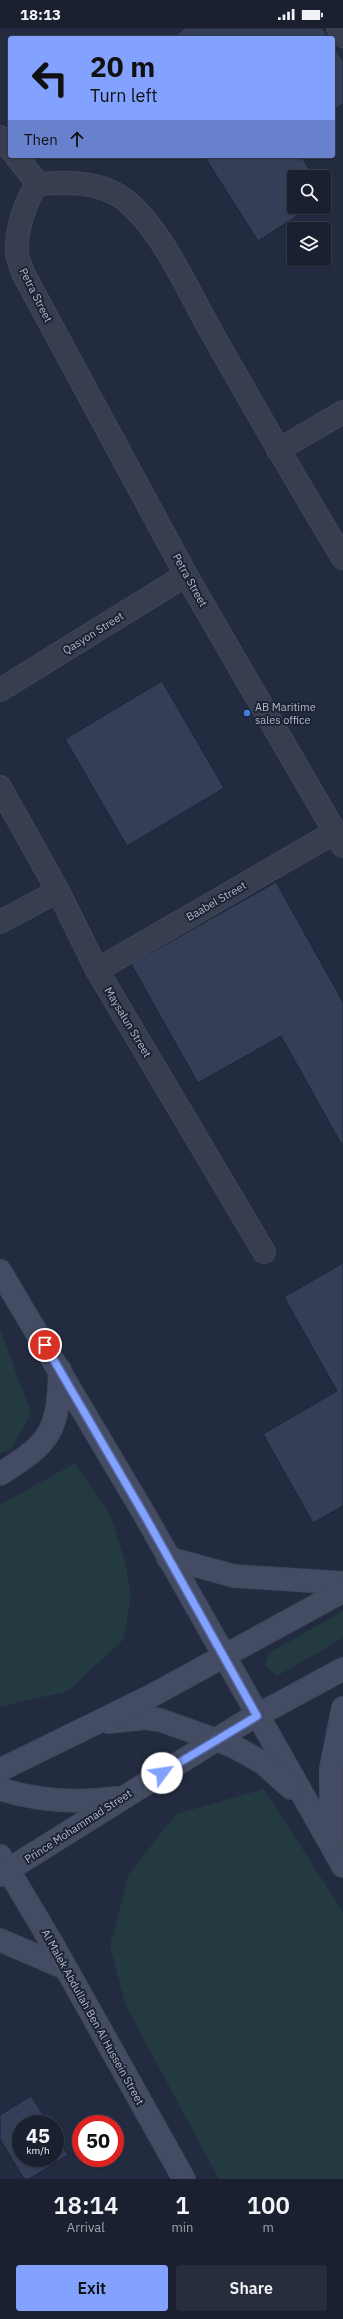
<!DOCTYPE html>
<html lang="en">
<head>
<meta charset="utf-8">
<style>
  body { margin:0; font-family:"IBM Plex Sans",sans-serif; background:#272d3c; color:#f1f3f6; height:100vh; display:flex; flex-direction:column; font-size:15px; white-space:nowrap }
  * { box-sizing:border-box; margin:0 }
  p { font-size:13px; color:#9fa3ab }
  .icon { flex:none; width:22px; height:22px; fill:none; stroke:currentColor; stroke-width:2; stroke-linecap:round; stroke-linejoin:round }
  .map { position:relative; height:2151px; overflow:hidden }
  .drawer { display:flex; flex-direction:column; background:#1a2030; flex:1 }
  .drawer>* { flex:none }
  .guide { position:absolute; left:8px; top:8px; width:327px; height:122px; border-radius:4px; box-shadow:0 1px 3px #0004,0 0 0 1px #383e4c; background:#83a2ff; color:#111; overflow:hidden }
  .controls { position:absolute; left:287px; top:142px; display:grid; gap:8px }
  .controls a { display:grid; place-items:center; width:44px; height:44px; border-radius:4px; background:#1a2030; box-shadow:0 1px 3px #0004,0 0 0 1px #383e4c; font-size:20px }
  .speed { position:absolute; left:12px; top:2087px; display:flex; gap:8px; font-size:20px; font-weight:700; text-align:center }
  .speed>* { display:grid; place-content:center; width:52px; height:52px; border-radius:50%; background:#1a2030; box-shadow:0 1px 3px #0004,0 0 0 1px #383e4c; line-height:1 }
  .speed small { font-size:10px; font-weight:400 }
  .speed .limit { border:6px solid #d22; background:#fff; color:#111 }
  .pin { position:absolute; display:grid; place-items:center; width:34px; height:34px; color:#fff; margin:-17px; border:2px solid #fff; border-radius:50%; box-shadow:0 1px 4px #0007 }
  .me { position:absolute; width:44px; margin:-22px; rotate:59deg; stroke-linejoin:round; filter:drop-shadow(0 0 3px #0008) }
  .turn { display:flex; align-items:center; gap:14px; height:84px; padding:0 16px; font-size:18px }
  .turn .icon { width:52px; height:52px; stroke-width:2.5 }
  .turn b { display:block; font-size:28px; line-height:34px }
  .then { display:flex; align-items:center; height:38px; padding:0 16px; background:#0003; gap:8px; font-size:15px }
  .eta { display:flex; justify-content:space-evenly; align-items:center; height:68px; text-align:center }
  .eta b { font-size:24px; font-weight:600; line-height:28px }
  .action { display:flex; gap:8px; margin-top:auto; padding:8px 16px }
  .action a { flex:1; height:46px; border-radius:4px; background:#83a2ff; color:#111; font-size:16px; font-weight:600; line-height:46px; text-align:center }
  .action a+a { background:#272d3c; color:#f1f3f6 }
  .status { display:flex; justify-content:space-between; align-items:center; height:28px; padding:0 20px; background:#1a2030; direction:ltr }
  .status svg { height:11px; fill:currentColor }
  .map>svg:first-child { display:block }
</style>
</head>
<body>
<div class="status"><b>18:13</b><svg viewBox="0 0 49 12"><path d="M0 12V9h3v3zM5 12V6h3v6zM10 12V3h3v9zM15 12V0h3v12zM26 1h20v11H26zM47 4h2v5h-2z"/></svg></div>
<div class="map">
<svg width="343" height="2151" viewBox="0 0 343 2151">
  <rect width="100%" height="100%" fill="#222b40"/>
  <!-- green -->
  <g fill="#243a41">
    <path d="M 0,1301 L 31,1385 L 12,1420 L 0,1426 Z"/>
    <path d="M 75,1435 L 110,1486 L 125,1534 L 131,1567 L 124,1611 L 68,1663 L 0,1679 L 0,1477 Z"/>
    <path d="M 343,1583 L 343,1610 L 277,1648 L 265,1638 L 269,1625 Z"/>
    <path d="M 264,1761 L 343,1884 L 343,2151 L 219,2151 L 126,1978 L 110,1918 L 128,1847 L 176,1786 Z"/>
  </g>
  <!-- building -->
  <g fill="#343e56" stroke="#1e2537">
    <path d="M 185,0 L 322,0 L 329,10 L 173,10 Z"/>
    <path d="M 333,17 L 343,33 L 343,76 L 333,82 Z"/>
    <path d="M 204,128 L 301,128 L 314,149 L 294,149 L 294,179 L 311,179 L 258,213 Z"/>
    <path d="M 162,653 L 224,760 L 127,818 L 65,711 Z"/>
    <path d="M 276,854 L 343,974 L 343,1119 L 281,1008 L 198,1055 L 131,936 Z"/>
    <path d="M 343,1235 L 343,1478 L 313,1495 L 263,1406 L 337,1363 L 284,1269 Z"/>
    <path d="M 31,2068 L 49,2096 L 21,2096 L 21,2130 L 55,2130 L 55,2107 L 68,2127 L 29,2151 L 24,2151 L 0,2111 L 0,2087 Z"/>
  </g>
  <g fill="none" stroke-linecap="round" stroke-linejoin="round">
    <!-- street casing -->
    <g stroke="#404759" stroke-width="24">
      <g id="street">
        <path d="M 338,0 L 343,8"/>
        <path d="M 0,109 L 10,121"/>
        <path d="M 16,128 L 38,156"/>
        <path d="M 38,156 C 25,172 16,203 17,224 C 17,231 21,238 23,245 L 186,547 L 343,818"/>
        <path d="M 38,156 C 68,154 101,153 125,172 C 162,201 189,265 212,305 C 255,381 298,456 343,530"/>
        <path d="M 278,422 L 343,384"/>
        <path d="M 0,662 L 186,547"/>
        <path d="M 0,759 L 58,863 L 97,942 L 264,1224"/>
        <path d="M 0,894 L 58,863"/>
        <path d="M 97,942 L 335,804"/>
      </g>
    </g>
    <!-- secondary casing -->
    <g stroke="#404759" stroke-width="24">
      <g id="secondary">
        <path d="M 0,1243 L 146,1489 L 343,1838"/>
        <path d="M 0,1446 C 52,1414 58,1403 60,1342"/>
        <path d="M 168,1530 L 234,1548 L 343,1555"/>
        <path d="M 108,1694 L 146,1690 L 160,1692 L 233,1718 L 263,1735 L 291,1760"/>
        <path d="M 0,1742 L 151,1668 L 343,1563"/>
        <path d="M 0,1761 C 37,1773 78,1775 117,1770"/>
        <path d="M 331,1816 L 331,1740 L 343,1680"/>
        <path d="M 0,1828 L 53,1917 L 184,2151"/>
        <path d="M 0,1847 L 243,1695 L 343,1641"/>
        <path d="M 0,1912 L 65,1940"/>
      </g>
    </g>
    <!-- street -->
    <use href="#street" stroke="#373e50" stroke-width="22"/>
    <!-- secondary -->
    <use href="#secondary" stroke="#444c63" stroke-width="22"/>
  </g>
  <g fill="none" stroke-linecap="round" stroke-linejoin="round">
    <!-- route casing -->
    <g stroke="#5569a6" stroke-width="10">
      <path id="route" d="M 45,1317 L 146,1490 L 257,1688 L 162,1745"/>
    </g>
    <!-- route -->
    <use href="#route" stroke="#83a2ff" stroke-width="7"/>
  </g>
  <!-- markers -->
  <circle fill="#3f7fe0" stroke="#1c2335" stroke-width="1.5" cx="247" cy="685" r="4"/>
  <g text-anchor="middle" stroke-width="4" stroke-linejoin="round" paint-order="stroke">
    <!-- street labels -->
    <g font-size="11" fill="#b3b9ca" stroke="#1c2335">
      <text transform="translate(36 267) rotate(63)" y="4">Petra Street</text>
      <text transform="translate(190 552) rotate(61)" y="4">Petra Street</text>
      <text transform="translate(93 605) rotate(-32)" y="4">Qasyon Street</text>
      <text transform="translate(216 873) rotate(-30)" y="4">Baabel Street</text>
      <text transform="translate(128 994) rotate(59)" y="4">Maysalun Street</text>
      <text transform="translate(78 1798) rotate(-33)" y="4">Prince Mohammad Street</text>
      <text transform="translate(93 1989) rotate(61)" y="4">Al Malek Abdullah Ben Al Hussein Street</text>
    </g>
    <!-- poi labels -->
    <g font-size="11" fill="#b3b9ca" stroke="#1c2335" text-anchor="start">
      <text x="255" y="683">AB Maritime<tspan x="255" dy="13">sales office</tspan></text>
    </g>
  </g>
</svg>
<div class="controls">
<a><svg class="icon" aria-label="search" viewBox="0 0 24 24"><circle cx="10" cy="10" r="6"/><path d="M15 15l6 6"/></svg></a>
<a><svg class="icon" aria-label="layers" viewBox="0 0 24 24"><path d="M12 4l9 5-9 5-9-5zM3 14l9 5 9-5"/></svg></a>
</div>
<div class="speed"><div>45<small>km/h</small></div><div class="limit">50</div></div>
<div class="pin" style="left:45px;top:1317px;background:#d93025"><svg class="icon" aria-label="arrive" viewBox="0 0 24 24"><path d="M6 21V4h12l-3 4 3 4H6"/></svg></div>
<svg class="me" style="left:162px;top:1745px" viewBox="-20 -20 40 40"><circle r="19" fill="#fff"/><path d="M0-13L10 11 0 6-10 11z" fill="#83a2ff"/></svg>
<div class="guide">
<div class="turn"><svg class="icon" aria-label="left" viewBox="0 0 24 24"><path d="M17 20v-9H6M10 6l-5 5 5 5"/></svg><div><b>20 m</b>Turn left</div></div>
<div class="then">Then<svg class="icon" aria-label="ahead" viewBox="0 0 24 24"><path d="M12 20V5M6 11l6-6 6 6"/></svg></div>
</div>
</div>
<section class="drawer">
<div class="eta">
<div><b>18:14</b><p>Arrival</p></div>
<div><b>1</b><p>min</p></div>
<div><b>100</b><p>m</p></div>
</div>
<div class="action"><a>Exit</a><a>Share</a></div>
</section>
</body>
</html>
